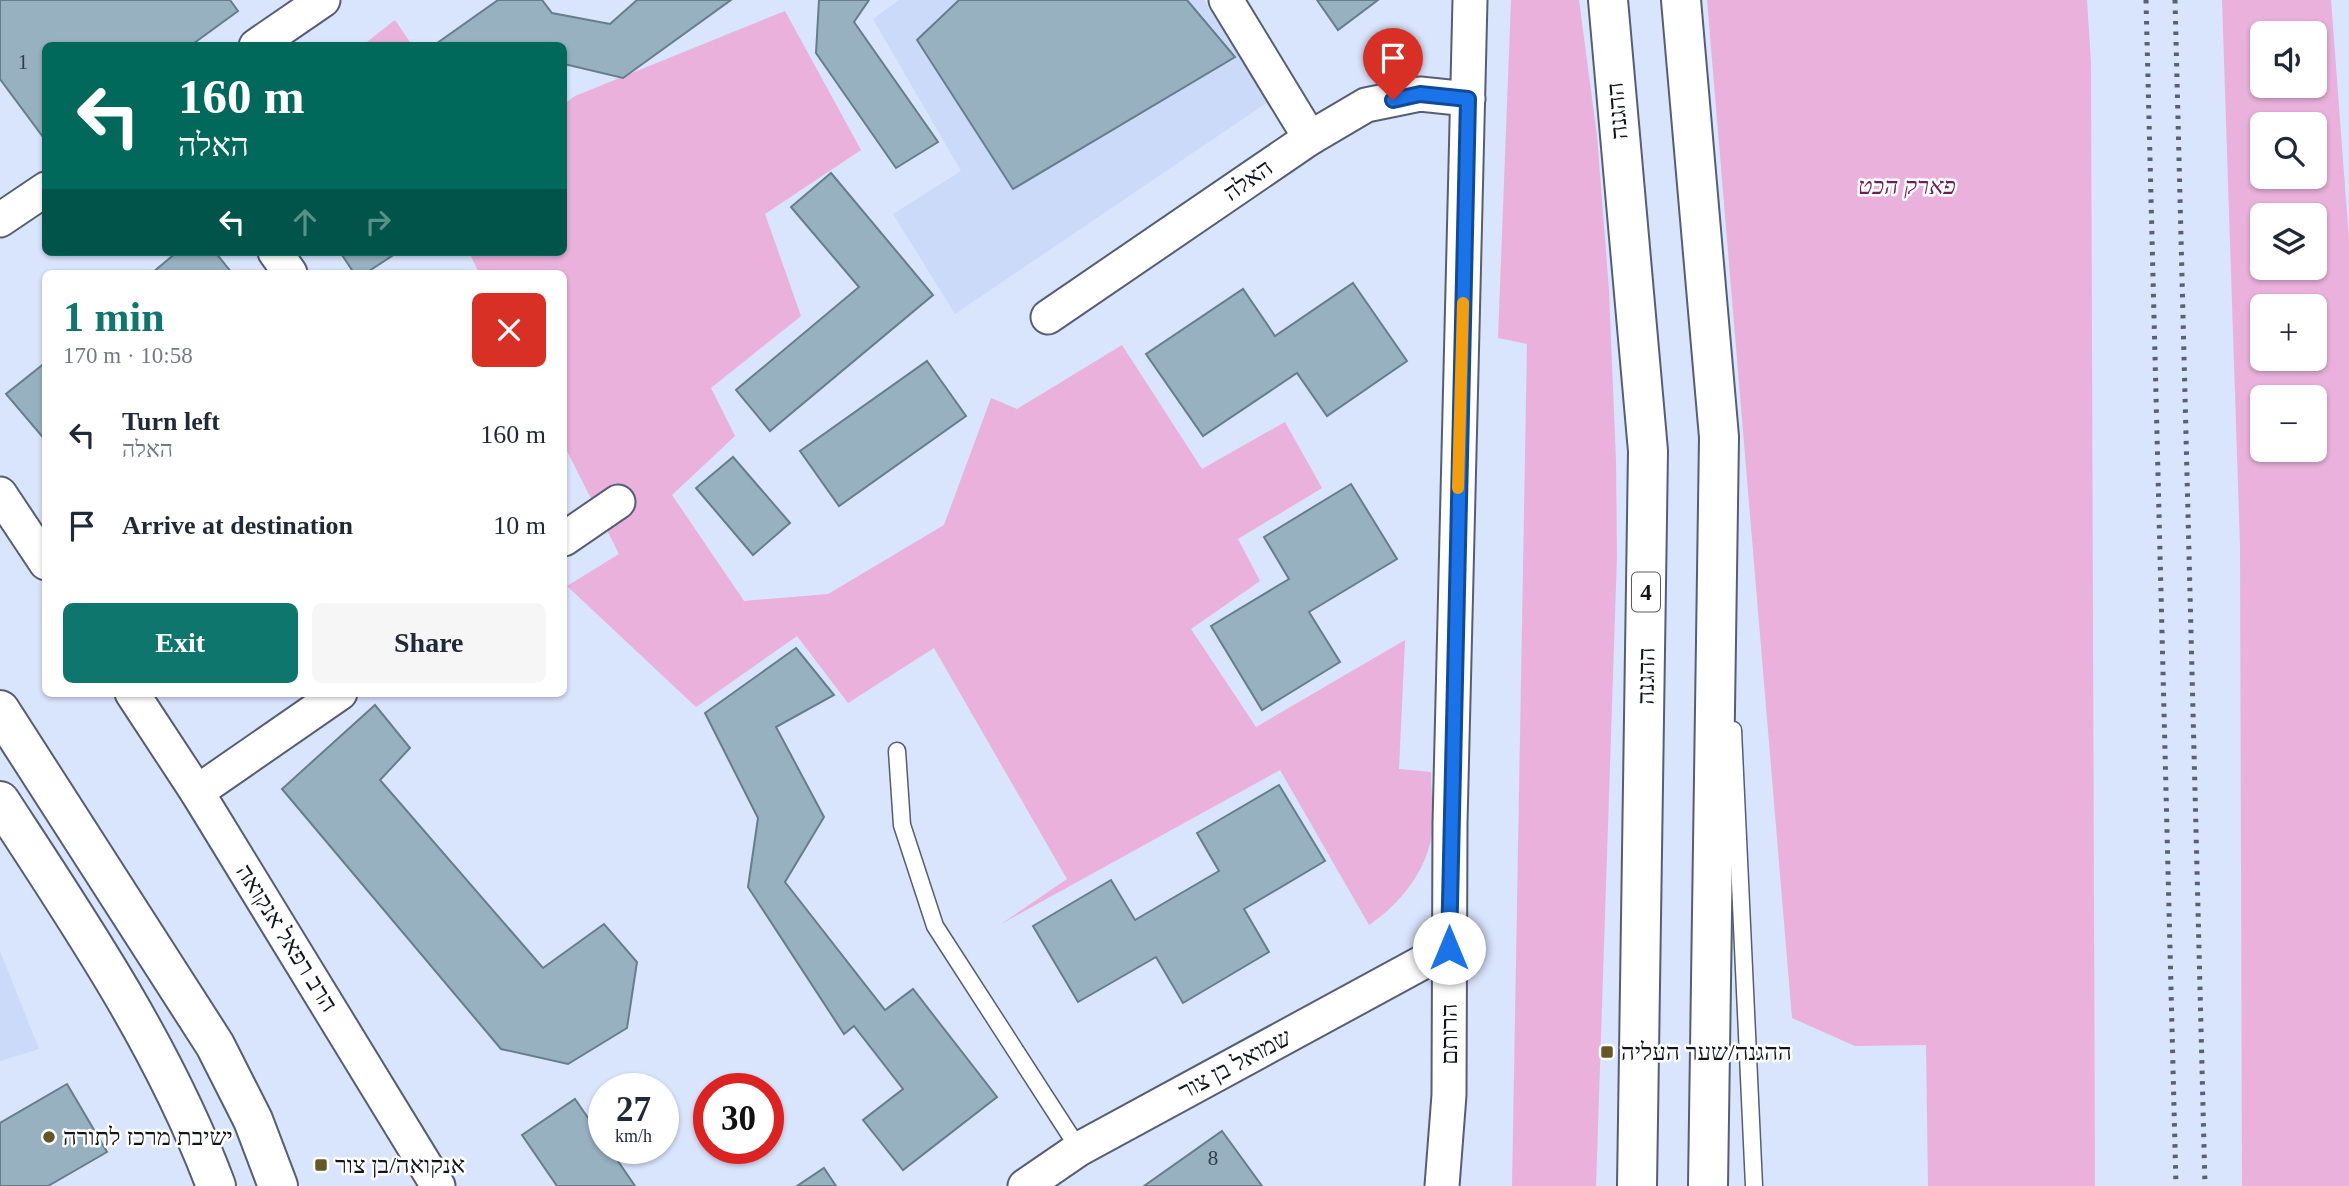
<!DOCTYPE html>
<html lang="en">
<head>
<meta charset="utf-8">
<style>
  body { margin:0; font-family:"Times New Roman","Noto Sans Hebrew",serif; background:#f6f6f7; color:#1f2937; height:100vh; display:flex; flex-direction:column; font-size:26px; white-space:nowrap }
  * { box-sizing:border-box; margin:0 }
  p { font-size:23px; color:#747a83 }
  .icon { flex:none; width:38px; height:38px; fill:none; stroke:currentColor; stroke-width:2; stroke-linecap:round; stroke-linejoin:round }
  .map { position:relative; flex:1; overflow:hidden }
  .side { position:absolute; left:42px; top:270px; width:525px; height:427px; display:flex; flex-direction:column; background:#fff; border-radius:10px; box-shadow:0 2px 5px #0004 }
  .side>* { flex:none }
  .top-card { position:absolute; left:42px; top:42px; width:525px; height:214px; border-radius:10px; box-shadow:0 2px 5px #0004; background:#00695c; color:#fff; overflow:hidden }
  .buttons { position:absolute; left:2250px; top:21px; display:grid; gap:14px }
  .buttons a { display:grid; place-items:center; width:77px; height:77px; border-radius:10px; background:#fff; box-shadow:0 2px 5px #0004; font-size:35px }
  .speed { position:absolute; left:588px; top:1073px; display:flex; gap:14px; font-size:35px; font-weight:700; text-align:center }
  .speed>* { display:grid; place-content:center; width:91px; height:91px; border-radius:50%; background:#fff; box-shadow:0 2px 5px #0004; line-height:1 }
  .speed small { font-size:18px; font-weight:400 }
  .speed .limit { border:10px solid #d22; background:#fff; color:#111 }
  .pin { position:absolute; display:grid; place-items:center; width:60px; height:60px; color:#fff; margin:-72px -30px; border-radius:50% 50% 50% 0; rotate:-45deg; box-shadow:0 0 7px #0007 }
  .pin .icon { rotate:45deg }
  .me { position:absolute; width:77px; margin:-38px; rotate:0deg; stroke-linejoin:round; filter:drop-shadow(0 0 5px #0008) }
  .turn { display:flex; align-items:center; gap:24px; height:147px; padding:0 21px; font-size:32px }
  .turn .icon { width:91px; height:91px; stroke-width:2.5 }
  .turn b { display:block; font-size:49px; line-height:60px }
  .lanes { display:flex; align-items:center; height:66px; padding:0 21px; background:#0003; justify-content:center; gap:35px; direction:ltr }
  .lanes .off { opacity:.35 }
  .round { display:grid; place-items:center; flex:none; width:74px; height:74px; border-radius:10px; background:#f6f6f7 }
  .headline { display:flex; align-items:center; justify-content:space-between; height:119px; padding:0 21px }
  h1 { font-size:42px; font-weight:800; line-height:52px; color:#0f766e }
  .primary-button { display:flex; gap:14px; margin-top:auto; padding:14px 21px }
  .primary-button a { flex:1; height:80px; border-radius:10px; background:#0f766e; color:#fff; font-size:28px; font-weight:800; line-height:80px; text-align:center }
  .primary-button a+a { background:#f6f6f7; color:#1f2937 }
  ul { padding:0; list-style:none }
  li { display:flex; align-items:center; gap:21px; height:91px; padding:0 21px }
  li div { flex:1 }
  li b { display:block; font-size:26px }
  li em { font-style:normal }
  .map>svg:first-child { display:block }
</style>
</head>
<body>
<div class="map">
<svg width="2349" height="1186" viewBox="0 0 2349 1186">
  <rect width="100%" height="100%" fill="#d9e4fd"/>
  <!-- built -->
  <g fill="#ccdafa">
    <path d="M 899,0 L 1204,0 L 1268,102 L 955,314 L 893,214 L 961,171 L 873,19 Z"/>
    <path d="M 0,951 L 39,1049 L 0,1061 Z"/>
  </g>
  <!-- green -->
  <g fill="#e9b1db" fill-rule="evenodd">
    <path d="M 1511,0 L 1579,0 L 1597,136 L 1609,290 L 1616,462 L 1617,555 L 1596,1186 L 1512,1186 L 1527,344 L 1498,338 Z"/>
    <path d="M 1707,0 L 2087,0 L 2091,63 L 2095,1186 L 1928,1186 L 1926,1045 L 1855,1046 L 1792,1018 Z"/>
    <path d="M 2222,0 L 2331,0 L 2349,240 L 2349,1186 L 2242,1186 L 2240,545 ZM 2315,33 L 2315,86 L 2263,86 L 2263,33 ZM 2263,124 L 2315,124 L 2315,177 L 2263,177 ZM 2263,215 L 2315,215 L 2315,268 L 2263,268 ZM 2315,306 L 2315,359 L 2263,359 L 2263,306 ZM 2315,397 L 2315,450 L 2263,450 L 2263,397 Z"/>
    <path d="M 785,11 L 861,150 L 765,214 L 801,316 L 711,388 L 735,436 L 672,495 L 744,601 L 828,594 L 944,525 L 991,398 L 1017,409 L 1122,345 L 1202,469 L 1285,422 L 1322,488 L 1238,539 L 1260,581 L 1191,629 L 1256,727 L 1405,640 L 1399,769 L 1431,772 C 1431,791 1434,813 1432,832 C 1428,870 1399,905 1369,925 L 1280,770 L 1001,924 L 1067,879 L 934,648 L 848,703 L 797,636 L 696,707 L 567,586 L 619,554 L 564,445 L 564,273 L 479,273 L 469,252 L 564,252 L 564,104 L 575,96 Z"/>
    <path d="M 395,20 L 412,45 L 363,45 Z"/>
  </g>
  <!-- building -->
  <g fill="#97b1c0" stroke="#657e8c" stroke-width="2">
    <path d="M 0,0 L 230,0 L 238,11 L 190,46 L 46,46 L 46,141 L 0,79 Z"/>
    <path d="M 498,0 L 542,0 L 552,13 L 610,24 L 637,0 L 731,0 L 623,78 L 564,64 L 564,46 L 433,46 Z"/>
    <path d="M 819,0 L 869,0 L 854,22 L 938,142 L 896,168 L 816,53 Z"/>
    <path d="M 959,0 L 1187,0 L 1235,57 L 1013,189 L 917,40 Z"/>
    <path d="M 1317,0 L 1378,0 L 1338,30 Z"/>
    <path d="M 831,173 L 933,295 L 770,431 L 736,390 L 859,287 L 791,207 Z"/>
    <path d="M 177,252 L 215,252 L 232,273 L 152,273 Z"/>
    <path d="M 340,252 L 398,252 L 366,273 L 354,273 Z"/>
    <path d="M 1353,283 L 1407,361 L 1327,416 L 1297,373 L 1203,436 L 1146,354 L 1243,289 L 1275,336 Z"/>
    <path d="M 927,361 L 966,416 L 839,506 L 800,451 Z"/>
    <path d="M 46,362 L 46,441 L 6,394 Z"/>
    <path d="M 733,457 L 790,523 L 753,555 L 696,488 Z"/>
    <path d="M 1351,484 L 1397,559 L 1309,612 L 1340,662 L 1262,710 L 1211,626 L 1289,579 L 1264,537 Z"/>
    <path d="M 796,648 L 834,695 L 776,727 L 824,817 L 785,882 L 885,1010 L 913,989 L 997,1097 L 903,1170 L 863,1120 L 903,1089 L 854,1026 L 844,1034 L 748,887 L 758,818 L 705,713 Z"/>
    <path d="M 375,705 L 410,748 L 380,780 L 543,968 L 604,924 L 637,962 L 627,1028 L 568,1064 L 501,1049 L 282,789 Z"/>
    <path d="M 1279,785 L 1325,861 L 1244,909 L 1269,952 L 1183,1003 L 1156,957 L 1078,1002 L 1033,926 L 1111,880 L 1135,920 L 1219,871 L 1197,833 Z"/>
    <path d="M 67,1084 L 107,1152 L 48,1186 L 0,1186 L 0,1123 Z"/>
    <path d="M 575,1099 L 604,1141 L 604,1148 L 609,1148 L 635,1186 L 557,1186 L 522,1135 Z"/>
    <path d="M 1222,1131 L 1262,1186 L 1144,1186 Z"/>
    <path d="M 824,1168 L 836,1186 L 797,1186 Z"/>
  </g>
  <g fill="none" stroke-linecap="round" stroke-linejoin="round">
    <!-- service casing -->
    <g stroke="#555e73" stroke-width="19">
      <g id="service">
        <path d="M 1733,730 L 1754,1186"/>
        <path d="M 897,751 L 902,825 L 935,926 L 1079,1149"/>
      </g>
    </g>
    <!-- minor casing -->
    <g stroke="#555e73" stroke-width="37">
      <g id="minor">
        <path d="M 1226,0 L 1310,138"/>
        <path d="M 256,46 L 323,0"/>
        <path d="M 0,220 L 46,189"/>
        <path d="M 275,252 L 290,273"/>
        <path d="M 1048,317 L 1310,138 L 1366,105 L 1420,94 L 1468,99"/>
        <path d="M 0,494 L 46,563"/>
        <path d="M 564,539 L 618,502"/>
        <path d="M 132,693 L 197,792 L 438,1186"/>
        <path d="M 197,792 L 340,693"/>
        <path d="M 1025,1186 L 1079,1149 L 1449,948"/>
        <path d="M 1442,1186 L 1449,1095 L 1450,823 L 1470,0"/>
      </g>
    </g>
    <!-- tertiary casing -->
    <g stroke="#555e73" stroke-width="42">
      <g id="tertiary">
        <path d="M 0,710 L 215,1045 L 253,1120 L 278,1186"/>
        <path d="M 0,801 C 81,925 164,1047 216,1186"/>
      </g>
    </g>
    <!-- trunk casing -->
    <g stroke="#555e73" stroke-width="42">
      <g id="trunk">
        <path d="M 1608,0 L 1648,451 L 1637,1186"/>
        <path d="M 1681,0 L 1719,437 L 1708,1186"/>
      </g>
    </g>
    <!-- service -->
    <use href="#service" stroke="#fff" stroke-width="16"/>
    <!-- minor -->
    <use href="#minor" stroke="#fff" stroke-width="33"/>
    <!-- tertiary -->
    <use href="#tertiary" stroke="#fff" stroke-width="38"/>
    <!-- trunk -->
    <use href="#trunk" stroke="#fff" stroke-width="38"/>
    <!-- rail -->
    <g stroke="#59606e" stroke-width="5" stroke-dasharray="3.5 7" stroke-linecap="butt">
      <path d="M 2146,0 L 2176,1186"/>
      <path d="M 2175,0 L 2205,1186"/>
    </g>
  </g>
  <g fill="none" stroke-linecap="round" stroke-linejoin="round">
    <!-- route casing -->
    <g stroke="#114b97" stroke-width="18">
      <path id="route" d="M 1393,100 L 1420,94 L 1468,99 L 1449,948"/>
    </g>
    <!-- route -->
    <use href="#route" stroke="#1a73e8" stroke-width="12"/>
    <!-- slow -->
    <path stroke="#f59e0b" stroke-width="12" d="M 1458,488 L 1463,303"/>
  </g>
  <!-- markers -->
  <g fill="#665825" stroke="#fff" stroke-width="2.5">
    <rect x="1600" y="1045" width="14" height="14" rx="3.5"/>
    <circle cx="49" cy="1137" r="7"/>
    <rect x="314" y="1158" width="14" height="14" rx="3.5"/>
  </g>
  <g text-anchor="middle" stroke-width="5" stroke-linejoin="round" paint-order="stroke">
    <!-- number labels -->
    <g font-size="21" fill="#323c46">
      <text x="23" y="69">1</text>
      <text x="1213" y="1165">8</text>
    </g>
    <!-- shield labels -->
    <rect fill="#fff" stroke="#585b61" stroke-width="2" x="1632" y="572.5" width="28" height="39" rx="5"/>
    <g font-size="23" font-weight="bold" fill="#11151d">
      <text x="1646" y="600">4</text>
    </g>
    <!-- street labels -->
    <g font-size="24" fill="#11151d" stroke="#fff">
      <text transform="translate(1617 111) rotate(-95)" y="8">ההגנה</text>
      <text transform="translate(1248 180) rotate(-35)" y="8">האלה</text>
      <text transform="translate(1646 676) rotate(-89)" y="8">ההגנה</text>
      <text transform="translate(287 938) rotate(58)" y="8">הרב רפאל אנקואה</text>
      <text transform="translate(1449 1034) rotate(-90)" y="8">הרותם</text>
      <text transform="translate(1235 1064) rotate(-28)" y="8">שמואל בן צור</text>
    </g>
    <!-- park labels -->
    <g font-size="24" font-style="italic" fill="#6b1d5f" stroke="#fff">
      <text x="1907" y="194">פארק הכט</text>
    </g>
    <!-- poi labels -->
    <g font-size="24" fill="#11151d" stroke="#fff" text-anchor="start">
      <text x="1621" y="1060">ההגנה/שער העליה</text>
      <text x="63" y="1145">ישיבת מרכז לתורה</text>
      <text x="335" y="1173">אנקואה/בן צור</text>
    </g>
  </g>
</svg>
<div class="buttons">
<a><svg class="icon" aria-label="sound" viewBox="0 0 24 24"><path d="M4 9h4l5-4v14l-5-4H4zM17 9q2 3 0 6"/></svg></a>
<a><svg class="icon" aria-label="search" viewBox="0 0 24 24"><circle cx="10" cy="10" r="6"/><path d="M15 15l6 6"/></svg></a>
<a><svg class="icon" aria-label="layers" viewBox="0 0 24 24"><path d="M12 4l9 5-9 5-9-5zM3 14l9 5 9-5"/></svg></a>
<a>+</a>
<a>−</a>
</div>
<div class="speed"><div>27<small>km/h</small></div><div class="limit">30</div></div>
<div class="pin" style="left:1393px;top:100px;background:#d93025"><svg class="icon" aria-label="arrive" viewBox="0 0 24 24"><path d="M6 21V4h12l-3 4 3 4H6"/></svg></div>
<svg class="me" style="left:1449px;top:948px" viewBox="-20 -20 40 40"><circle r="19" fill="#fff"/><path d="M0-13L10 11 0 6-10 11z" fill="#1a73e8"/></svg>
<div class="top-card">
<div class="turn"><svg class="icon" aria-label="left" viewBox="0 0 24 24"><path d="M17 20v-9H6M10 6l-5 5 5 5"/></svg><div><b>160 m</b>האלה</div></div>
<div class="lanes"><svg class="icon" aria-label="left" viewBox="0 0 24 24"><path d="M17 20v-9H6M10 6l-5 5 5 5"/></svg><svg class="icon off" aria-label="ahead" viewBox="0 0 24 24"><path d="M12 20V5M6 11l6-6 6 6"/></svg><svg class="icon off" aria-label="right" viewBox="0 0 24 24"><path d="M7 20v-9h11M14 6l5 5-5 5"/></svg></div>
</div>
<section class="side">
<div class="headline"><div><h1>1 min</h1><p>170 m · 10:58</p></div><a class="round" style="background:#d93025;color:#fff"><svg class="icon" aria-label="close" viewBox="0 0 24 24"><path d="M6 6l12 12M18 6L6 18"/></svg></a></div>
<ul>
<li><svg class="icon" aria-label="left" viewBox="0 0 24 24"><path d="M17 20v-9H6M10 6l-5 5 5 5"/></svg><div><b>Turn left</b><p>האלה</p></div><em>160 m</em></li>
<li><svg class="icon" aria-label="arrive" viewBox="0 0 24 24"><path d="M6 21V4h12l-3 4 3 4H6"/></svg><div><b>Arrive at destination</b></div><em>10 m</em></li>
</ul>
<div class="primary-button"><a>Exit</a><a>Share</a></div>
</section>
</div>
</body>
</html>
